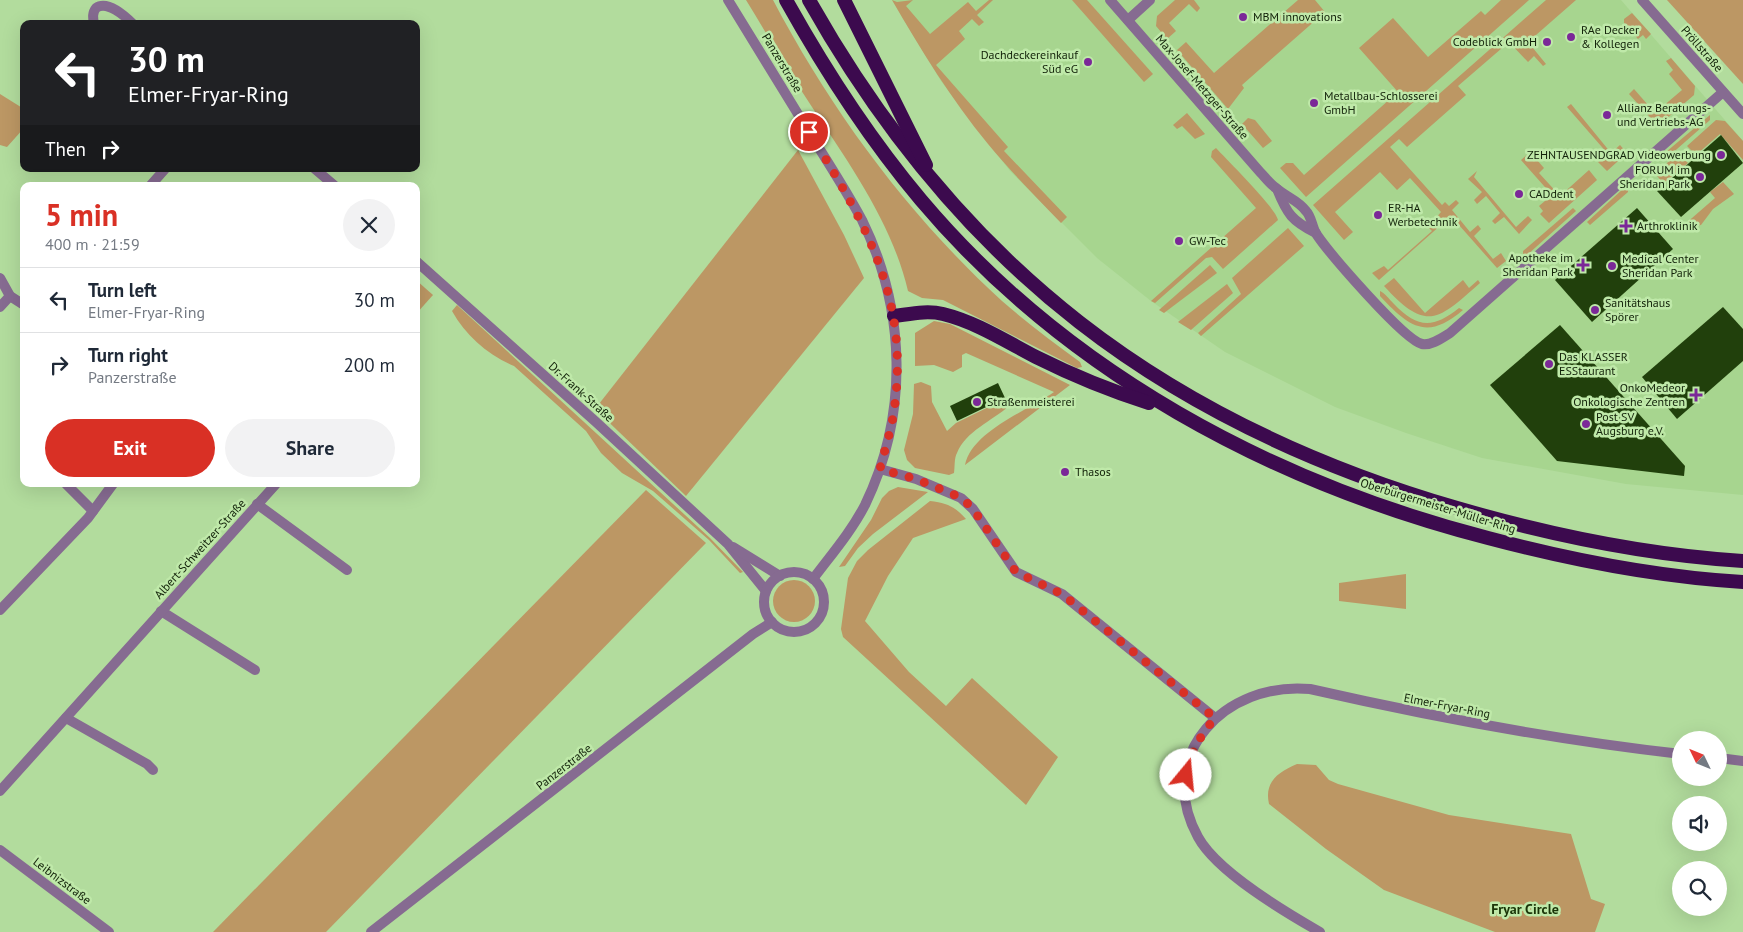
<!DOCTYPE html>
<html lang="en">
<head>
<meta charset="utf-8">
<style>
  body { margin:0; font-family:"PT Sans",sans-serif; background:#f2f2f3; color:#1f2937; height:100vh; display:flex; flex-direction:column; font-size:19px; white-space:nowrap }
  * { box-sizing:border-box; margin:0 }
  p { font-size:16px; color:#747a83 }
  .icon { flex:none; width:28px; height:28px; fill:none; stroke:currentColor; stroke-width:2; stroke-linecap:round; stroke-linejoin:round }
  .map { position:relative; flex:1; overflow:hidden }
  .details { position:absolute; left:20px; top:182px; width:400px; height:305px; display:flex; flex-direction:column; background:#fff; border-radius:10px; box-shadow:0 5px 20px #0002 }
  .details>* { flex:none }
  .banner { position:absolute; left:20px; top:20px; width:400px; height:152px; border-radius:10px; box-shadow:0 5px 20px #0002; background:#202124; color:#fff; overflow:hidden }
  .needle { width:32px; rotate:313deg }
  .buttons { position:absolute; left:1672px; top:731px; display:grid; gap:10px }
  .buttons a { display:grid; place-items:center; width:55px; height:55px; border-radius:50%; background:#fff; box-shadow:0 5px 20px #0002; font-size:25px }
  .pin { position:absolute; display:grid; place-items:center; width:42px; height:42px; color:#fff; margin:-21px; border:2px solid #fff; border-radius:50%; box-shadow:0 1px 5px #0007 }
  .me { position:absolute; width:55px; margin:-28px; rotate:17deg; stroke-linejoin:round; filter:drop-shadow(0 0 4px #0008) }
  .turn { display:flex; align-items:center; gap:18px; height:105px; padding:0 25px; font-size:22px }
  .turn .icon { width:65px; height:65px; stroke-width:2.5 }
  .turn b { display:block; font-size:35px; line-height:42px }
  .then { display:flex; align-items:center; height:48px; padding:0 25px; background:#0003; gap:10px; font-size:19px }
  .round { display:grid; place-items:center; flex:none; width:52px; height:52px; border-radius:26px; background:#f2f2f3 }
  .overview { display:flex; align-items:center; justify-content:space-between; height:85px; padding:0 25px }
  h1 { font-size:30px; font-weight:800; line-height:38px; color:#d93025 }
  .button { display:flex; gap:10px; margin-top:auto; padding:10px 25px }
  .button a { flex:1; height:58px; border-radius:30px; background:#d93025; color:#fff; font-size:20px; font-weight:800; line-height:58px; text-align:center }
  .button a+a { background:#f2f2f3; color:#1f2937 }
  ul { padding:0; list-style:none }
  li { display:flex; align-items:center; gap:15px; height:65px; padding:0 25px; border-top:1px solid #e0e1e3 }
  li div { flex:1 }
  li b { display:block; font-size:19px }
  li em { font-style:normal }
  .map>svg:first-child { display:block }
</style>
</head>
<body>
<div class="map">
<svg width="1743" height="932" viewBox="0 0 1743 932">
  <rect width="100%" height="100%" fill="#b2dc9d"/>
  <!-- built -->
  <path fill="#a7d58f" d="M 892,0 L 1621,0 L 1743,141 L 1743,495 L 1626,484 L 1482,458 L 1406,433 L 1335,407 L 1225,352 L 1151,301 L 1097,258 L 1010,171 L 941,81 Z"/>
  <!-- green -->
  <g fill="#bc9764">
    <path d="M 746,0 L 773,0 C 832,112 908,215 1002,301 C 1027,323 1054,343 1080,362 L 1082,367 L 1077,368 L 943,300 L 922,298 L 908,291 C 892,223 850,165 812,107 C 789,72 768,36 746,0 Z"/>
    <path d="M 892,0 L 897,2 L 913,0 L 906,6 L 930,34 L 968,2 L 976,11 L 989,0 L 993,0 L 977,15 L 984,22 L 979,26 L 972,19 L 959,31 L 965,39 L 936,65 L 1008,147 L 1004,151 L 1067,217 L 1061,223 C 1036,197 1011,172 988,144 C 951,99 921,50 892,0 Z"/>
    <path d="M 1072,0 L 1087,0 L 1153,74 L 1144,82 Z"/>
    <path d="M 1175,0 L 1194,0 L 1200,8 L 1197,12 L 1189,4 L 1169,23 L 1176,31 L 1167,39 L 1156,26 L 1157,16 Z"/>
    <path d="M 1298,0 L 1315,0 L 1325,12 L 1242,85 L 1244,88 L 1228,109 L 1177,50 L 1186,42 L 1214,73 Z"/>
    <path d="M 1501,0 L 1529,0 L 1306,197 L 1280,168 L 1286,163 L 1293,163 L 1304,175 L 1398,92 L 1359,48 L 1393,18 L 1428,57 L 1481,11 L 1485,15 Z"/>
    <path d="M 1546,0 L 1576,0 L 1528,42 L 1546,64 L 1543,66 L 1534,56 L 1528,62 L 1509,42 L 1458,86 L 1466,95 L 1407,147 L 1399,139 L 1390,147 L 1442,205 L 1445,202 L 1449,206 L 1456,200 L 1459,203 L 1452,210 L 1470,232 L 1478,225 L 1481,229 L 1474,236 L 1493,259 L 1501,253 L 1506,261 L 1497,268 L 1451,216 L 1379,280 L 1372,273 L 1384,266 L 1388,270 L 1432,231 L 1428,227 L 1441,212 L 1410,178 L 1397,190 L 1380,172 L 1335,212 L 1353,232 L 1344,240 L 1313,205 Z"/>
    <path d="M 1667,0 L 1743,0 L 1743,84 Z"/>
    <path d="M 1632,13 L 1651,34 L 1646,39 L 1643,35 L 1638,39 L 1624,23 L 1624,19 Z"/>
    <path d="M 1671,58 L 1695,86 L 1694,95 L 1658,126 L 1629,94 L 1634,89 L 1655,113 L 1682,90 L 1669,74 L 1673,70 L 1666,61 Z"/>
    <path d="M 0,94 L 24,109 L 24,128 L 7,147 L 0,145 Z"/>
    <path d="M 1571,104 L 1611,153 L 1620,145 L 1627,153 L 1607,171 L 1598,162 L 1608,154 L 1567,107 Z"/>
    <path d="M 1187,113 L 1205,134 L 1195,139 L 1182,126 L 1177,129 L 1173,125 Z"/>
    <path d="M 1710,115 L 1710,120 L 1669,156 L 1666,152 Z"/>
    <path d="M 1248,118 L 1255,120 L 1272,141 L 1263,148 L 1242,124 Z"/>
    <path d="M 1716,120 L 1725,121 L 1743,141 L 1743,160 L 1720,134 L 1696,155 L 1687,146 Z"/>
    <path d="M 1216,148 C 1227,160 1276,208 1278,220 L 1223,269 L 1212,257 L 1206,258 L 1155,303 L 1151,301 L 1256,208 L 1211,157 L 1212,151 Z"/>
    <path d="M 798,150 L 844,235 L 864,278 L 686,496 L 595,409 Z"/>
    <path d="M 1530,152 L 1544,168 L 1539,173 L 1560,196 L 1589,170 L 1597,180 L 1549,223 L 1540,214 L 1543,211 L 1539,206 L 1552,195 L 1521,160 Z"/>
    <path d="M 1679,153 L 1688,163 L 1657,189 L 1655,186 L 1661,181 L 1655,173 Z"/>
    <path d="M 1477,171 L 1474,177 L 1516,227 L 1528,216 L 1532,220 L 1519,234 L 1504,217 L 1495,224 L 1492,221 L 1500,213 L 1486,196 L 1477,204 L 1474,200 L 1482,192 L 1468,179 Z"/>
    <path d="M 1723,182 L 1734,194 L 1713,209 L 1701,225 L 1690,227 L 1684,225 L 1715,198 L 1710,192 Z"/>
    <path d="M 1624,188 L 1628,189 L 1628,192 L 1590,225 L 1587,222 Z"/>
    <path d="M 1573,208 L 1576,211 L 1526,256 L 1523,254 L 1523,251 Z"/>
    <path d="M 1288,228 L 1304,246 L 1201,336 L 1198,333 L 1241,294 L 1232,278 Z"/>
    <path d="M 1210,265 L 1217,273 L 1164,313 L 1159,310 Z"/>
    <path d="M 1394,278 L 1425,313 L 1463,280 L 1469,288 L 1478,280 L 1480,283 C 1438,320 1427,333 1384,286 Z"/>
    <path d="M 416,280 L 433,295 L 416,314 Z"/>
    <path d="M 1227,284 L 1233,293 L 1191,330 L 1178,322 Z"/>
    <path d="M 1380,291 C 1385,293 1389,299 1394,304 C 1417,328 1433,329 1459,308 L 1463,310 C 1427,341 1409,327 1380,296 Z"/>
    <path d="M 457,305 L 710,538 L 743,572 L 740,573 L 709,540 L 653,491 L 622,473 L 601,453 L 586,431 L 514,366 C 488,355 466,336 452,311 Z"/>
    <path d="M 934,321 L 950,324 L 1070,385 L 965,465 C 972,431 1027,411 1054,392 L 966,353 L 962,355 L 962,367 L 953,372 L 934,365 L 915,366 L 915,333 Z"/>
    <path d="M 921,382 L 931,386 L 932,402 L 947,431 L 956,423 L 1005,399 L 1009,406 C 992,421 966,431 957,453 C 954,458 955,467 954,473 L 949,475 L 915,468 L 907,460 L 904,450 L 913,414 L 914,384 Z"/>
    <path d="M 898,487 L 928,492 L 873,534 L 858,548 L 845,566 L 839,567 L 871,520 L 882,498 L 889,491 Z"/>
    <path d="M 646,490 L 706,543 L 326,932 L 213,932 Z"/>
    <path d="M 930,501 C 947,503 954,506 966,519 L 913,538 L 888,576 L 865,621 L 909,672 L 946,706 L 972,678 L 1058,757 L 1026,805 L 843,637 L 841,629 L 848,578 L 857,561 L 868,550 Z"/>
    <path d="M 1406,574 L 1406,609 L 1339,601 L 1339,583 Z"/>
    <circle cx="794" cy="601" r="21"/>
    <path d="M 1297,764 L 1316,765 L 1329,780 L 1338,784 L 1449,815 L 1571,834 L 1591,899 L 1605,904 L 1595,932 L 1495,932 L 1384,890 L 1326,849 L 1269,804 C 1264,782 1278,772 1297,764 Z"/>
  </g>
  <!-- building -->
  <g fill="#21400c">
    <path d="M 1721,135 L 1743,163 L 1681,217 L 1657,191 Z"/>
    <path d="M 1637,208 L 1673,249 L 1592,322 L 1555,280 Z"/>
    <path d="M 1723,307 L 1743,329 L 1743,361 L 1677,419 L 1642,377 Z"/>
    <path d="M 1560,325 L 1685,466 L 1684,476 L 1557,461 L 1490,385 Z"/>
    <path d="M 998,383 L 1005,398 L 957,421 L 950,406 Z"/>
  </g>
  <g fill="none" stroke-linecap="round" stroke-linejoin="round">
    <!-- minor -->
    <g stroke="#866b91" stroke-width="10">
      <path d="M 1110,0 L 1260,172 C 1265,177 1270,184 1276,188 C 1286,197 1298,200 1306,211 C 1312,217 1312,228 1317,235 C 1330,254 1404,340 1422,344 C 1431,346 1442,338 1450,333 L 1723,92"/>
      <path d="M 1128,20 L 1150,0"/>
      <path d="M 94,24 C 93,18 92,13 96,8 C 107,0 125,16 133,24"/>
      <path d="M 315,169 L 335,186"/>
      <path d="M 150,186 L 165,169"/>
      <path d="M 1277,189 C 1287,214 1292,221 1316,233"/>
      <path d="M 416,261 L 596,422 L 728,544 L 766,591"/>
      <path d="M 0,278 L 10,296 L 24,305"/>
      <path d="M 0,307 L 10,296"/>
      <path d="M 880,469 L 916,479 L 961,498 L 973,509 L 1016,572 L 1062,594 L 1215,718"/>
      <path d="M 66,484 L 93,511"/>
      <path d="M 257,504 L 347,570"/>
      <path d="M 733,547 L 780,576"/>
      <path d="M 0,610 L 88,518 L 113,484"/>
      <path d="M 161,611 L 255,670"/>
      <path d="M 66,718 L 147,764 L 153,770"/>
      <path d="M 1719,758 L 1743,761"/>
      <path d="M 0,791 L 276,484"/>
      <path d="M 0,850 L 109,932"/>
      <path d="M 1320,932 C 1285,912 1217,872 1198,837 C 1153,755 1226,681 1310,689 C 1433,717 1556,740 1681,754"/>
    </g>
    <!-- tertiary -->
    <g stroke="#866b91" stroke-width="10">
      <path d="M 728,0 C 755,44 782,88 809,132 C 827,161 846,190 862,220 C 906,310 909,414 865,505 C 851,532 831,555 813,579"/>
      <path d="M 1642,0 L 1743,114"/>
      <circle cx="794" cy="602" r="30"/>
      <path d="M 371,932 L 753,634 L 772,622"/>
    </g>
    <!-- trunk -->
    <g stroke="#3c0a4e" stroke-width="14">
      <path d="M 786,0 C 825,70 869,138 921,200 C 1067,373 1271,482 1488,538 C 1571,560 1657,577 1743,582"/>
      <path d="M 809,0 C 959,267 1164,423 1457,508 C 1550,535 1646,555 1743,561"/>
      <path d="M 844,0 L 926,165"/>
      <path d="M 894,316 C 910,314 927,310 943,314 C 976,322 1007,342 1036,357 C 1072,375 1111,391 1149,403"/>
    </g>
  </g>
  <g fill="none" stroke-linecap="round" stroke-linejoin="round">
    <!-- route -->
    <path stroke="#d93025" stroke-width="9" stroke-dasharray="0 16.2" d="M 809,132 C 867,225 912,303 893,417 C 890,434 884,452 880,469 L 916,479 L 962,498 L 973,509 L 1016,572 L 1062,594 L 1215,718 C 1200,736 1191,752 1186,775"/>
  </g>
  <!-- markers -->
  <g fill="#7b2898" stroke="#bfe9a9" stroke-width="2">
    <circle cx="1243" cy="17" r="5"/>
    <circle cx="1571" cy="37" r="5"/>
    <circle cx="1547" cy="42" r="5"/>
    <circle cx="1088" cy="62" r="5"/>
    <circle cx="1314" cy="103" r="5"/>
    <circle cx="1607" cy="115" r="5"/>
    <circle cx="1721" cy="155" r="5"/>
    <circle cx="1700" cy="177" r="5"/>
    <circle cx="1519" cy="194" r="5"/>
    <circle cx="1378" cy="215" r="5"/>
    <path d="M1623.5 218.5h5v5h5v5h-5v5h-5v-5h-5v-5h5z"/>
    <circle cx="1179" cy="241" r="5"/>
    <path d="M1580.5 257.5h5v5h5v5h-5v5h-5v-5h-5v-5h5z"/>
    <circle cx="1612" cy="266" r="5"/>
    <circle cx="1595" cy="310" r="5"/>
    <circle cx="1549" cy="364" r="5"/>
    <path d="M1693.5 387.5h5v5h5v5h-5v5h-5v-5h-5v-5h5z"/>
    <circle cx="977" cy="402" r="5"/>
    <circle cx="1586" cy="424" r="5"/>
    <circle cx="1065" cy="472" r="5"/>
  </g>
  <g text-anchor="middle" stroke-width="5" stroke-linejoin="round" paint-order="stroke">
    <!-- poi labels -->
    <g font-size="12" fill="#122209" stroke="#bfe9a9" text-anchor="start">
      <text x="1253" y="21">MBM innovations</text>
      <text x="1581" y="34">RAe Decker<tspan x="1581" dy="14">&amp; Kollegen</tspan></text>
      <text x="1537" y="46" text-anchor="end">Codeblick GmbH</text>
      <text x="1078" y="59" text-anchor="end">Dachdeckereinkauf<tspan x="1078" dy="14">Süd eG</tspan></text>
      <text x="1324" y="100">Metallbau-Schlosserei<tspan x="1324" dy="14">GmbH</tspan></text>
      <text x="1617" y="112">Allianz Beratungs-<tspan x="1617" dy="14">und Vertriebs-AG</tspan></text>
      <text x="1711" y="159" text-anchor="end">ZEHNTAUSENDGRAD Videowerbung</text>
      <text x="1690" y="174" text-anchor="end">FORUM im<tspan x="1690" dy="14">Sheridan Park</tspan></text>
      <text x="1529" y="198">CADdent</text>
      <text x="1388" y="212">ER-HA<tspan x="1388" dy="14">Werbetechnik</tspan></text>
      <text x="1637" y="230">Arthroklinik</text>
      <text x="1189" y="245">GW-Tec</text>
      <text x="1573" y="262" text-anchor="end">Apotheke im<tspan x="1573" dy="14">Sheridan Park</tspan></text>
      <text x="1622" y="263">Medical Center<tspan x="1622" dy="14">Sheridan Park</tspan></text>
      <text x="1605" y="307">Sanitätshaus<tspan x="1605" dy="14">Spörer</tspan></text>
      <text x="1559" y="361">Das KLASSER<tspan x="1559" dy="14">ESStaurant</tspan></text>
      <text x="1685" y="392" text-anchor="end">OnkoMedeor<tspan x="1685" dy="14">Onkologische Zentren</tspan></text>
      <text x="987" y="406">Straßenmeisterei</text>
      <text x="1596" y="421">Post SV<tspan x="1596" dy="14">Augsburg e.V.</tspan></text>
      <text x="1075" y="476">Thasos</text>
    </g>
    <!-- street labels -->
    <g font-size="12" fill="#122209" stroke="#bfe9a9">
      <text transform="translate(1702 49) rotate(49)" y="4">Pröllstraße</text>
      <text transform="translate(782 63) rotate(59)" y="4">Panzerstraße</text>
      <text transform="translate(1202 87) rotate(49)" y="4">Max-Josef-Metzger-Straße</text>
      <text transform="translate(581 392) rotate(42)" y="4">Dr.-Frank-Straße</text>
      <text transform="translate(1438 506) rotate(17)" y="4">Oberbürgermeister-Müller-Ring</text>
      <text transform="translate(200 549) rotate(-48)" y="4">Albert-Schweitzer-Straße</text>
      <text transform="translate(1447 706) rotate(11)" y="4">Elmer-Fryar-Ring</text>
      <text transform="translate(564 767) rotate(-38)" y="4">Panzerstraße</text>
      <text transform="translate(62 881) rotate(37)" y="4">Leibnizstraße</text>
    </g>
    <!-- neighbourhood labels -->
    <g font-size="14" font-weight="bold" fill="#1a3508" stroke="#bfe9a9">
      <text x="1525" y="914">Fryar Circle</text>
    </g>
  </g>
</svg>
<div class="buttons">
<a><svg class="needle" viewBox="-14 -14 28 28"><path d="M0-13l5 13h-10z" fill="#e53935"/><path d="M0 13l5-13h-10z" fill="#747a83"/></svg></a>
<a><svg class="icon" aria-label="sound" viewBox="0 0 24 24"><path d="M4 9h4l5-4v14l-5-4H4zM17 9q2 3 0 6"/></svg></a>
<a><svg class="icon" aria-label="search" viewBox="0 0 24 24"><circle cx="10" cy="10" r="6"/><path d="M15 15l6 6"/></svg></a>
</div>
<div class="pin" style="left:809px;top:132px;background:#d93025"><svg class="icon" aria-label="arrive" viewBox="0 0 24 24"><path d="M6 21V4h12l-3 4 3 4H6"/></svg></div>
<svg class="me" style="left:1186px;top:775px" viewBox="-20 -20 40 40"><circle r="19" fill="#fff"/><path d="M0-13L10 11 0 6-10 11z" fill="#d93025"/></svg>
<div class="banner">
<div class="turn"><svg class="icon" aria-label="left" viewBox="0 0 24 24"><path d="M17 20v-9H6M10 6l-5 5 5 5"/></svg><div><b>30 m</b>Elmer-Fryar-Ring</div></div>
<div class="then">Then<svg class="icon" aria-label="right" viewBox="0 0 24 24"><path d="M7 20v-9h11M14 6l5 5-5 5"/></svg></div>
</div>
<section class="details">
<div class="overview"><div><h1>5 min</h1><p>400 m · 21:59</p></div><a class="round"><svg class="icon" aria-label="close" viewBox="0 0 24 24"><path d="M6 6l12 12M18 6L6 18"/></svg></a></div>
<ul>
<li><svg class="icon" aria-label="left" viewBox="0 0 24 24"><path d="M17 20v-9H6M10 6l-5 5 5 5"/></svg><div><b>Turn left</b><p>Elmer-Fryar-Ring</p></div><em>30 m</em></li>
<li><svg class="icon" aria-label="right" viewBox="0 0 24 24"><path d="M7 20v-9h11M14 6l5 5-5 5"/></svg><div><b>Turn right</b><p>Panzerstraße</p></div><em>200 m</em></li>
</ul>
<div class="button"><a>Exit</a><a>Share</a></div>
</section>
</div>
</body>
</html>
